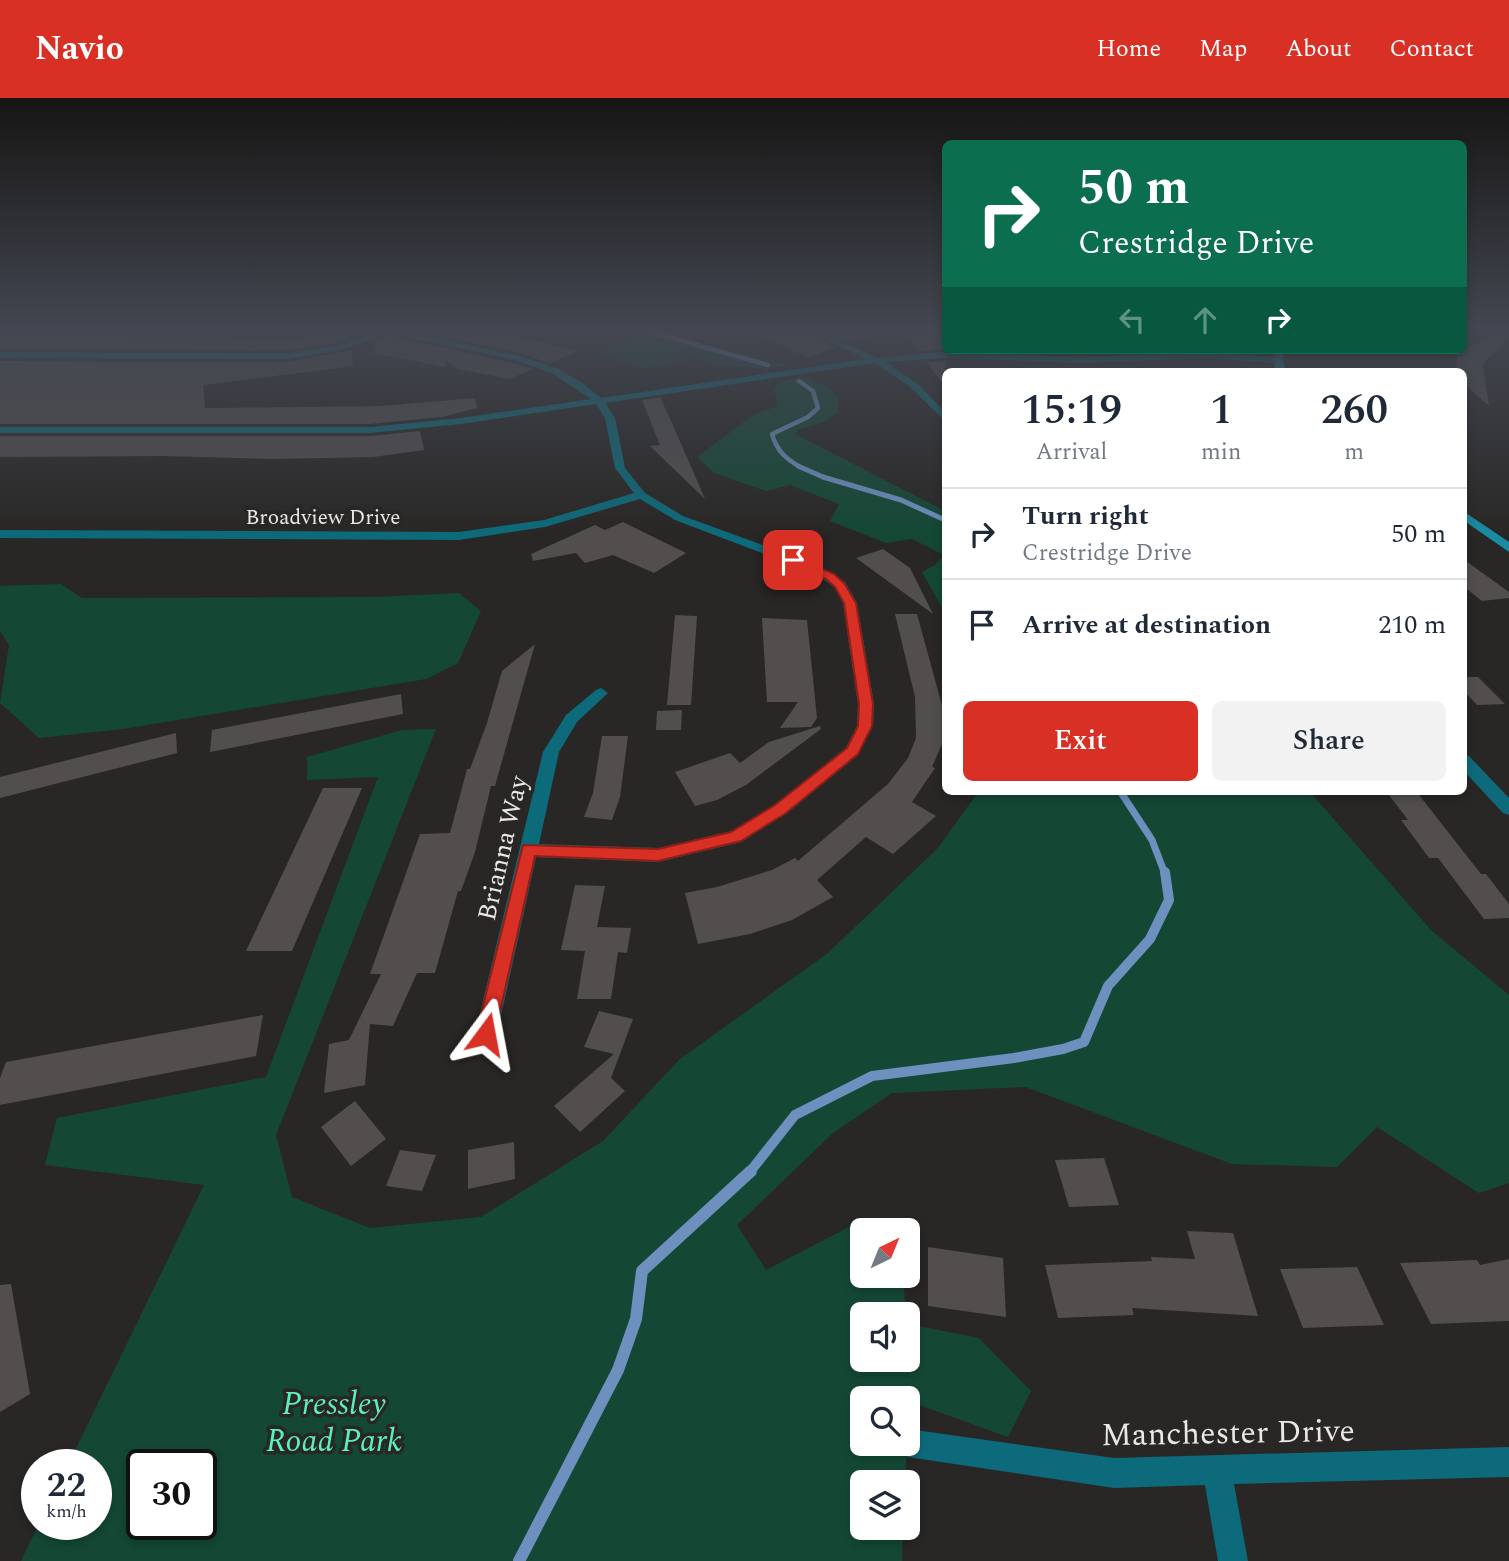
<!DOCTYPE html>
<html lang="en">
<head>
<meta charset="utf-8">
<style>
  body { margin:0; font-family:Spectral,serif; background:#f2f2f3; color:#1f2937; height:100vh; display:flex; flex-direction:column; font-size:26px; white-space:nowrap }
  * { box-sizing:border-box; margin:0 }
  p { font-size:23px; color:#747a83 }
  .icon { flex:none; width:38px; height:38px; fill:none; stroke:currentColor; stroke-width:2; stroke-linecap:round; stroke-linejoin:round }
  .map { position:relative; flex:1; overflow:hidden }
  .sheet { position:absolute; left:942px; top:270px; width:525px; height:427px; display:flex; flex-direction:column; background:#fff; border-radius:10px; box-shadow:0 4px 10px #0003 }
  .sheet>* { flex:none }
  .top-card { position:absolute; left:942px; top:42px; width:525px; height:214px; border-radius:10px; box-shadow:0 4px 10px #0003; background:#0b6e4f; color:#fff; overflow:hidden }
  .needle { width:46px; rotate:43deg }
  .fabs { position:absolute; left:850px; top:1120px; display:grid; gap:14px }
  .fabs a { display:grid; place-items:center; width:70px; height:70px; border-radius:10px; background:#fff; box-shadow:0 4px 10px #0003; font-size:35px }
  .speed { position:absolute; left:21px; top:1351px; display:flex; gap:14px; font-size:35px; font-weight:700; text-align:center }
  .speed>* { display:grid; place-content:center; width:91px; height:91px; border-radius:50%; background:#fff; box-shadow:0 4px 10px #0003; line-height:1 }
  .speed small { font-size:18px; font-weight:400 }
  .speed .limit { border:4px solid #111; border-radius:10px; background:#fff; color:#111 }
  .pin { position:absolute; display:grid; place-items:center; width:60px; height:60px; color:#fff; margin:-30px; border-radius:14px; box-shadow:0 4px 10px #0006 }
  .me { position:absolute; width:77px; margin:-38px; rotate:13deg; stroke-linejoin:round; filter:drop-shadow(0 0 5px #0008) }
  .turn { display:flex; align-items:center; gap:24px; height:147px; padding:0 21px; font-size:32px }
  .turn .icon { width:91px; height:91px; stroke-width:2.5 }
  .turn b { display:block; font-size:49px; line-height:60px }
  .lanes { display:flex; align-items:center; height:66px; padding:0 21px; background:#0003; justify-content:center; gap:35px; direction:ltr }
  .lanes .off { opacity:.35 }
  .eta { display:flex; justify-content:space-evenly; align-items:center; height:119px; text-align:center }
  .eta b { font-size:42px; font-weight:600; line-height:49px }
  .action { display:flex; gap:14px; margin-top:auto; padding:14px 21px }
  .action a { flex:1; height:80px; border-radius:10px; background:#d93025; color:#fff; font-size:28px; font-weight:600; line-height:80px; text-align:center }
  .action a+a { background:#f2f2f3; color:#1f2937 }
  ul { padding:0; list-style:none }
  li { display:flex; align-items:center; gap:21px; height:91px; padding:0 21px; border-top:2px solid #e0e1e3 }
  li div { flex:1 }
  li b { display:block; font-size:26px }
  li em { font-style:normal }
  header { display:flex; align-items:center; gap:42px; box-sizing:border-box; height:98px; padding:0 35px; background:#d93025; color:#fff }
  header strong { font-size:33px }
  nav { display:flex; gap:38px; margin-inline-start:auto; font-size:24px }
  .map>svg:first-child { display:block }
</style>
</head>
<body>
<header>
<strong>Navio</strong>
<nav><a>Home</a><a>Map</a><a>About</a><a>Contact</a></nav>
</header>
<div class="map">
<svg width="1509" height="1463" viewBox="0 0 1509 1463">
  <rect width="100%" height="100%" fill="#292725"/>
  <!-- green -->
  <g fill="#144835" fill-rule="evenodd">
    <path d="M 606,233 C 644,233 677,239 714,248 C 739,254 763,258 787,268 L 766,271 L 717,268 L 703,262 L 686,261 L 665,268 L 643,270 L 599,257 L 599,252 L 626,246 L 623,237 Z"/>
    <path d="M 803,279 L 825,288 L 838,299 L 838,314 L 822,325 L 799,331 L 795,336 L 945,413 L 945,515 L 922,474 L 935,467 L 944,457 L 912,441 L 886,445 L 830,423 L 839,406 L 790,387 L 766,393 L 714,375 L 697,359 L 755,316 L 778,308 L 774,291 L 780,284 Z"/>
    <path d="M 61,486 L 82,500 L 374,499 L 459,495 L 481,513 L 458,565 L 426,581 L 123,631 L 39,640 L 0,605 L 9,547 L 0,533 L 0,488 Z"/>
    <path d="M 436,631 L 276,1037 L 292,1099 L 370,1130 L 481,1119 L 603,1043 L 680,961 L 828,855 L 937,751 L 979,693 L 1309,693 L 1431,832 L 1509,897 L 1509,1085 L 1479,1095 L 1377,1029 L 1337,1069 L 1232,1066 L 1026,989 L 892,995 L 833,1035 L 737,1127 L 766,1172 L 851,1128 L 863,1133 L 863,1178 L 903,1178 L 906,1216 L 863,1216 L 863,1262 L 908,1262 L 908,1226 L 979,1240 L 1031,1293 L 1008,1339 L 908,1303 L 908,1300 L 863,1300 L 863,1346 L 907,1346 L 905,1384 L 863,1384 L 863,1430 L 903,1430 L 902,1463 L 21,1463 L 39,1426 L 96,1426 L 96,1367 L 68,1367 L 204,1087 L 45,1067 L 57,1020 L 266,979 L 378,679 L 307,682 L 307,659 L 402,632 ZM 142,1367 L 201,1367 L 201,1426 L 142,1426 Z"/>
  </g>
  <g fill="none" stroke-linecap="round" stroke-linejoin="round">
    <!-- stream-far4 -->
    <g stroke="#6d90bf" stroke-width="4.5">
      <path d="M 647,233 L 768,267"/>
      <path d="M 799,283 L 813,293 L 818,310 L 808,319 L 772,336 C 777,353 785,360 800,369"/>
    </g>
    <!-- stream-far3 -->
    <path stroke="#6d90bf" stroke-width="5" d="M 798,368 L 823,379 L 901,402 L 945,422"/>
    <!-- stream-far2 -->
    <path stroke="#6d90bf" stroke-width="7" d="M 1120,693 L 1152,742 L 1165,776"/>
    <!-- stream-far1 -->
    <path stroke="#6d90bf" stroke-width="10" d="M 749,1075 L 795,1017 L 872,978 L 1014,960 L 1063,951 L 1084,944 L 1108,888 L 1150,841 L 1169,802 L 1165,774"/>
    <!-- stream -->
    <path stroke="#6d90bf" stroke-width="12" d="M 519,1463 L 618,1272 L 636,1221 L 642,1173 L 751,1073"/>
  </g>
  <!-- building -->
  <g fill="#514e4d">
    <path d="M 326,233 L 337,233 L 349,237 L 349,241 L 336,245 L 288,252 L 0,251 L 0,238 L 300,240 Z"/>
    <path d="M 413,233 L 494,233 L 579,253 L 549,265 L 521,255 Z"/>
    <path d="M 749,233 L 804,233 L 836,250 L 808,259 Z"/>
    <path d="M 822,233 L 875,233 L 876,236 L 850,245 Z"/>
    <path d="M 905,233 L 945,233 L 945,251 L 919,253 Z"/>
    <path d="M 1498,233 L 1509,233 L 1509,239 L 1483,266 L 1489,308 L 1463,285 L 1463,273 L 1457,273 L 1457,256 Z"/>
    <path d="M 389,238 L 514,265 L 533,271 L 509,281 L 458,271 L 445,262 L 446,269 L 374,255 L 375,243 Z"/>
    <path d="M 351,252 L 353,268 L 203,287 L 205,310 L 381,308 L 475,300 L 477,310 L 442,319 L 370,326 L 0,326 L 0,263 L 288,264 Z"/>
    <path d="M 945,263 L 945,289 L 927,264 Z"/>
    <path d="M 660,299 L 672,325 L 705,401 L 650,348 L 660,347 L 642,302 Z"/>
    <path d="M 420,333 L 424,352 L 373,359 L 272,361 L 164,358 L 0,359 L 0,338 L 370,338 Z"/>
    <path d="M 623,424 L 686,455 L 654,475 L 613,457 L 585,465 L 576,455 L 533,463 L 531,456 L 595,427 L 605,432 Z"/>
    <path d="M 883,451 L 910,470 L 933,516 L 856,460 Z"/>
    <path d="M 1463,461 L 1509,494 L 1509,500 L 1482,503 L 1463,488 Z"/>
    <path d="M 895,516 L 917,516 L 943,611 L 945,639 L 932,669 L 935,670 L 912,704 L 936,718 L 893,756 L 866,739 L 817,782 L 833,799 L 792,822 L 750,836 L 698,846 L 685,795 L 717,789 L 772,772 L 795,760 L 798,763 L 888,686 L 908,660 L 916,640 L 915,599 Z"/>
    <path d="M 675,517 L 697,518 L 691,607 L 667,607 Z"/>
    <path d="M 762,520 L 807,522 L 817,620 L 811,629 L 780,630 L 798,604 L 767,604 Z"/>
    <path d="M 535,546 L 495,688 L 491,688 L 475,754 L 461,793 L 458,793 L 435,875 L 417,875 L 393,928 L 370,926 L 365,987 L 324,995 L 329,946 L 349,942 L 381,876 L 370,876 L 420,736 L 450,735 L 467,671 L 470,671 L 487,625 L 502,573 Z"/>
    <path d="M 1463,579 L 1478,579 L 1505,606 L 1477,607 L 1463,592 Z"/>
    <path d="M 401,596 L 403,616 L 210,654 L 212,632 Z"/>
    <path d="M 682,612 L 681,632 L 656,632 L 657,613 Z"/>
    <path d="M 820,628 L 821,631 L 746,687 L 717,702 L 695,708 L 675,674 L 730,655 L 740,665 L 769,644 Z"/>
    <path d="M 176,635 L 177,655 L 0,700 L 0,679 Z"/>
    <path d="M 602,638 L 628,638 L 620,699 L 612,722 L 584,719 L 593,695 Z"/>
    <path d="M 323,690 L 362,690 L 292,853 L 246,853 Z"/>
    <path d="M 1386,693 L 1416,693 L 1481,776 L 1486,776 L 1509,806 L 1509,820 L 1484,821 L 1438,760 L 1429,760 L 1401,722 L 1408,722 Z"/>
    <path d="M 575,787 L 605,788 L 597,829 L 631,830 L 627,855 L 618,854 L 611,901 L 577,901 L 585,853 L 561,852 Z"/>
    <path d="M 599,913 L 633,921 L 611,980 L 625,993 L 580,1034 L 554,1008 L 614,956 L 584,949 Z"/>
    <path d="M 263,917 L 256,958 L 0,1007 L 0,980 L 6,964 Z"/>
    <path d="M 355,1003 L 386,1041 L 351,1068 L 321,1029 Z"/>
    <path d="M 514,1044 L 515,1081 L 468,1091 L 468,1052 Z"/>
    <path d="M 400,1052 L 436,1057 L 422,1093 L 386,1088 Z"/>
    <path d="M 1104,1060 L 1119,1107 L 1069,1109 L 1055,1062 Z"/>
    <path d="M 1187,1133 L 1233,1135 L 1258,1218 L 1132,1210 L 1134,1217 L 1058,1220 L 1045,1167 L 1152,1163 L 1151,1159 L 1195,1161 Z"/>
    <path d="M 928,1149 L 1003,1160 L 1006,1219 L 928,1208 Z"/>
    <path d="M 1509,1161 L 1509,1223 L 1431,1226 L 1400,1165 L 1477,1162 L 1480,1167 Z"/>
    <path d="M 1357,1169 L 1384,1227 L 1303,1230 L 1280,1171 Z"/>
    <path d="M 11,1186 L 30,1296 L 0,1314 L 0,1187 Z"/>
  </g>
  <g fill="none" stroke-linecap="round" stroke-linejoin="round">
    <!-- minor -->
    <g fill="#0d6a7a" fill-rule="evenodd">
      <path d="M 379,233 L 402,233 L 520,258 L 558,271 L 581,284 L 601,300 L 866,261 L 806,233 L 816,233 L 878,260 L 942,254 L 1083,259 L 1205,254 L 1277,259 L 1281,262 L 1277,265 L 1205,260 L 1083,265 L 942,260 L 886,264 L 919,287 L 945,314 L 945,323 L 908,287 L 875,265 L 605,305 L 615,320 L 625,370 L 645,395 L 683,418 L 820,468 L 845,484 L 857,505 L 874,606 L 873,628 L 858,657 L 787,715 L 741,744 L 658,764 L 536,759 L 497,936 L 494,943 L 486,945 L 478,943 L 475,936 L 543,654 L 566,617 L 596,592 L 601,590 L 608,595 L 577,624 L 559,654 L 539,746 L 658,750 L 730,734 L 775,707 L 846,650 L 857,628 L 858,606 L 843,505 L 835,489 L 812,474 L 675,422 L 640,401 L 545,429 L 459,442 L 0,440 L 0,432 L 459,434 L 544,422 L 634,395 L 615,370 L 605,320 L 596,306 L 461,326 L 370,335 L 0,335 L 0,329 L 370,329 L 461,320 L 591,301 L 552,275 L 515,262 L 389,235 L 342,252 L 288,261 L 0,260 L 0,254 L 288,255 L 337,248 Z"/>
      <path d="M 1463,657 L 1469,658 L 1509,700 L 1509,717 L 1503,715 L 1463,672 Z"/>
      <path d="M 908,1331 L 1114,1360 L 1509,1349 L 1509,1379 L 1234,1386 L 1248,1463 L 1218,1463 L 1205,1387 L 1114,1390 L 908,1359 L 898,1355 L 894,1346 L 908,1346 Z"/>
    </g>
    <!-- secondary -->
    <g fill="#188ca1" fill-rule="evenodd">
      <path d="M 1274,252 L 1282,252 L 1285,273 L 1275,273 Z"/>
      <path d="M 1463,413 L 1509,444 L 1509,454 L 1463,422 Z"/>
    </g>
  </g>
  <!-- sky -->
  <linearGradient id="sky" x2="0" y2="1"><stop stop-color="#171514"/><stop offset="0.53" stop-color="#434751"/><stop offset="1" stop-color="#434751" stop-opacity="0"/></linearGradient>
  <rect width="1509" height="437" fill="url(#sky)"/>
  <!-- route -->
  <path fill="#d93025" stroke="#8d1f18" stroke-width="2" d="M 789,460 L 797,460 L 834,476 L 844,485 L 856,505 L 873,606 L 872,628 L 858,656 L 786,715 L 741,743 L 658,763 L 535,758 L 495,936 L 492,942 L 486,944 L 479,942 L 476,936 L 523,747 L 658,751 L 731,734 L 775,707 L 847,650 L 858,628 L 859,606 L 844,505 L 835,489 L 826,481 L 789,465 Z"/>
  <g text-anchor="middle" stroke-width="7" stroke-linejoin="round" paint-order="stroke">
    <!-- far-street labels -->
    <g font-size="21" fill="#eae8e7" stroke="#292725">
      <text x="323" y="426">Broadview Drive</text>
    </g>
    <!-- street labels -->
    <g font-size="26" fill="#eae8e7" stroke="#292725">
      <text transform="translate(502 750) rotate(-77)" y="9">Brianna Way</text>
    </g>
    <!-- near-park labels -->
    <g font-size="32" font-style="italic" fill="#5af0b7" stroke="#292725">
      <text x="334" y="1316">Pressley<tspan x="334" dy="37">Road Park</tspan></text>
    </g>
    <!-- near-street labels -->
    <g font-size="32" fill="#eae8e7" stroke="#292725">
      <text transform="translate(1228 1334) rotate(-1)" y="11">Manchester Drive</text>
    </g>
  </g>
</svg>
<div class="fabs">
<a><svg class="needle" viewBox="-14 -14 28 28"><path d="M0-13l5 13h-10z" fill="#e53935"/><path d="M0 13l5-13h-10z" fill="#747a83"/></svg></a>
<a><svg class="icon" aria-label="sound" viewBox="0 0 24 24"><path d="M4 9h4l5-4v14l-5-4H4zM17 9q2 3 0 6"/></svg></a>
<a><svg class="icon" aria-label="search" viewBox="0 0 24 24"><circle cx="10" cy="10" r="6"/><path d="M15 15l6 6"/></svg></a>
<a><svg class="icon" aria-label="layers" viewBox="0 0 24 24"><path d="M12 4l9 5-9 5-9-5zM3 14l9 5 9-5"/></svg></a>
</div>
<div class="speed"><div>22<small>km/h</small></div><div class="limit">30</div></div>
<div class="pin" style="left:793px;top:462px;background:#d93025"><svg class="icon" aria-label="arrive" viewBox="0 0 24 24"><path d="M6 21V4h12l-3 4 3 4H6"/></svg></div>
<svg class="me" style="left:486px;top:936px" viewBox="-20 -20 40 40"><path d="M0-17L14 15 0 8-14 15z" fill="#d93025" stroke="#fff" stroke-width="4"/></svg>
<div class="top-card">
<div class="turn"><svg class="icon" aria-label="right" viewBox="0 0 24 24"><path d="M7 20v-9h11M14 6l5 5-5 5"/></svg><div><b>50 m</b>Crestridge Drive</div></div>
<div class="lanes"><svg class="icon off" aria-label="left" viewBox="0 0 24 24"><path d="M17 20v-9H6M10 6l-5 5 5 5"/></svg><svg class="icon off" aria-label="ahead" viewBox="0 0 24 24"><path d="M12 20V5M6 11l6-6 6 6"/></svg><svg class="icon" aria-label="right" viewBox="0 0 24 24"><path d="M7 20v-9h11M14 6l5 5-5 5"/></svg></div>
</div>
<section class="sheet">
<div class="eta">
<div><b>15:19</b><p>Arrival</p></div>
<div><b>1</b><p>min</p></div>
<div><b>260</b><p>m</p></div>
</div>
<ul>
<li><svg class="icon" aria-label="right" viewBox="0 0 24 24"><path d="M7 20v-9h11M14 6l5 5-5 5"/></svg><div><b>Turn right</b><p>Crestridge Drive</p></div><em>50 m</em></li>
<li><svg class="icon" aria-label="arrive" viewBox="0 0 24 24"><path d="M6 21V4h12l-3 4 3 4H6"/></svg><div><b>Arrive at destination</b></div><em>210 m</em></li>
</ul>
<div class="action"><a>Exit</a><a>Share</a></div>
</section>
</div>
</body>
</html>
